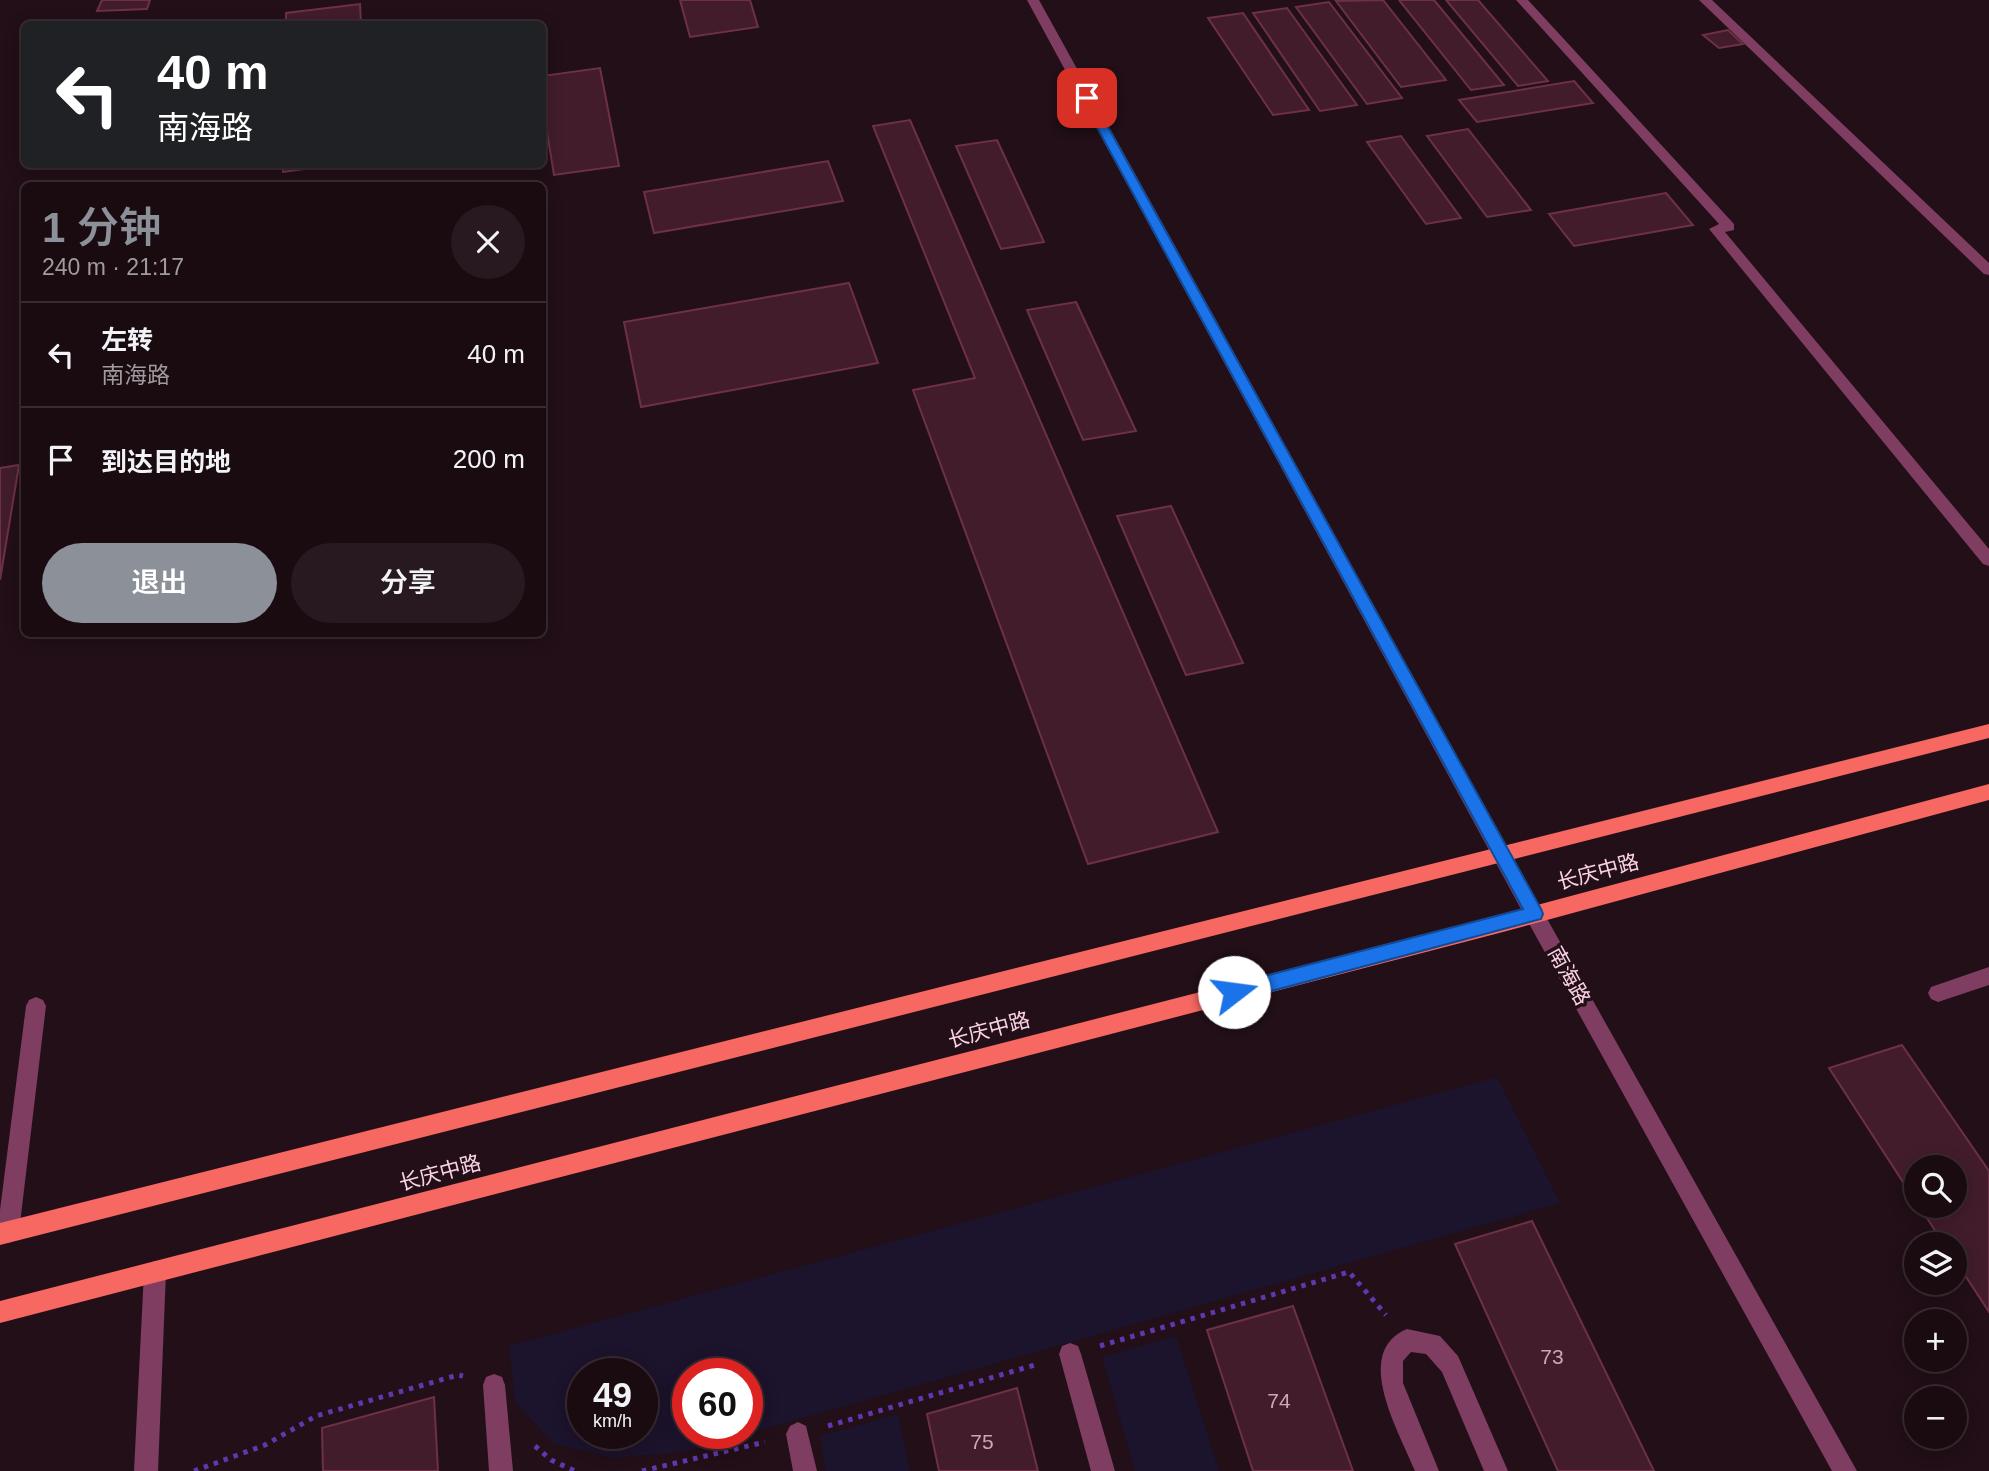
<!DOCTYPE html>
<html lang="zh">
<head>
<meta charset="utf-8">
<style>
  body { margin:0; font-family:Arial,"Noto Sans SC",sans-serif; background:#27191f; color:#f1f3f6; height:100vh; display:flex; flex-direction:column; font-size:26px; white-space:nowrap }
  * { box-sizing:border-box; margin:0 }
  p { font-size:23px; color:#9f9b9f }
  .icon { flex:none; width:38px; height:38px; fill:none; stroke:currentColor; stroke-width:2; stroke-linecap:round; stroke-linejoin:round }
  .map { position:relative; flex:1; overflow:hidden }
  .sheet { position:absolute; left:21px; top:182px; width:525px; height:455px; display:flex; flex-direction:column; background:#1a0b11; border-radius:10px; box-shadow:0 4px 18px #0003,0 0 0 2px #382b31 }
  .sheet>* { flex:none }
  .guide { position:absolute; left:21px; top:21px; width:525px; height:147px; border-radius:10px; box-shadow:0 4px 18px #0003,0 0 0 2px #382b31; background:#202124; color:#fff; overflow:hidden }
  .buttons { position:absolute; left:1904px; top:1155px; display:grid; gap:14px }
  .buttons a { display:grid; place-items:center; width:63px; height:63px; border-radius:50%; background:#1a0b11; box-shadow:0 4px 18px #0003,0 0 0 2px #382b31; font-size:35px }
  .speed { position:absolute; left:567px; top:1358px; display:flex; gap:14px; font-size:35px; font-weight:700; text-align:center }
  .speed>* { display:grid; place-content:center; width:91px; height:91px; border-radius:50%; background:#1a0b11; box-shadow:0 4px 18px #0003,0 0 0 2px #382b31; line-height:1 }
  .speed small { font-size:18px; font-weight:400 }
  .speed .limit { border:10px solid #d22; background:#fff; color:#111 }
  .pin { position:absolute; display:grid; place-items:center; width:60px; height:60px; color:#fff; margin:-30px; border-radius:14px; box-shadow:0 4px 10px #0006 }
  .me { position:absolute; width:77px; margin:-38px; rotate:75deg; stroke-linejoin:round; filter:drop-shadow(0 0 5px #0008) }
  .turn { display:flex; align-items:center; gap:24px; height:147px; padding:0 21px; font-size:32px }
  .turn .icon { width:91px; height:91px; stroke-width:2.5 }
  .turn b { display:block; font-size:49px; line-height:60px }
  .round { display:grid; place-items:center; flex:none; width:74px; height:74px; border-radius:37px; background:#27191f }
  .overview { display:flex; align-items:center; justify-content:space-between; height:119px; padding:0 21px }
  h1 { font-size:42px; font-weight:600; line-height:52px; color:#8c9099 }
  .cta { display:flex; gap:14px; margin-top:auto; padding:14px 21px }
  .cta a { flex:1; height:80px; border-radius:42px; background:#8c9099; color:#fff; font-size:28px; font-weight:600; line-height:80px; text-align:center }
  .cta a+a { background:#27191f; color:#f1f3f6 }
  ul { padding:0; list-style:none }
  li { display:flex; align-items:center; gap:21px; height:105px; padding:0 21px; border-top:2px solid #382b31 }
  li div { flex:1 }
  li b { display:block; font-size:26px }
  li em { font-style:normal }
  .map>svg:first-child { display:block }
</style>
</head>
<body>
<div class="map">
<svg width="1989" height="1471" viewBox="0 0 1989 1471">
  <rect width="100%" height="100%" fill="#220f17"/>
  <!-- green -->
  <g fill="#1c132c" fill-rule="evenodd">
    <path d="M 1497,1077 L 1560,1203 L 684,1452 L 612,1458 L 553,1443 L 515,1402 L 509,1346 ZM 583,1374 L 642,1374 L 642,1433 L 583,1433 ZM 688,1374 L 747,1374 L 747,1433 L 688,1433 Z"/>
    <path d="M 1176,1336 L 1219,1471 L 1135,1471 L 1102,1357 Z"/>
    <path d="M 898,1414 L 910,1471 L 826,1471 L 820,1436 Z"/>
  </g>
  <!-- building -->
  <g fill="#421c2b" stroke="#6d3047" stroke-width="2">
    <path d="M 102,0 L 150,0 L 147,9 L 97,11 Z"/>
    <path d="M 680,0 L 750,0 L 758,27 L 690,37 Z"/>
    <path d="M 1383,0 L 1446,80 L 1401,87 L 1336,1 Z"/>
    <path d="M 1399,0 L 1434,0 L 1504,85 L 1471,90 Z"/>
    <path d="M 1446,0 L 1478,0 L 1548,81 L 1518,86 Z"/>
    <path d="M 1329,2 L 1402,98 L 1367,104 L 1296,7 Z"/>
    <path d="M 360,4 L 361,24 L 286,24 L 286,13 Z"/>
    <path d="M 1287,8 L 1357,105 L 1320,111 L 1253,13 Z"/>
    <path d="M 1243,13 L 1309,110 L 1273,115 L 1208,18 Z"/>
    <path d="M 1728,30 L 1743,44 L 1719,48 L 1703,35 Z"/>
    <path d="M 600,68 L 619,166 L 554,175 L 542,101 L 542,76 Z"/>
    <path d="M 1574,81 L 1593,103 L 1477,122 L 1459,100 Z"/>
    <path d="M 910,120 L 1218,832 L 1088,864 L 913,390 L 975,378 L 873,126 Z"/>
    <path d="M 1468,129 L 1531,210 L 1487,217 L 1427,136 Z"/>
    <path d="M 1401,136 L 1461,218 L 1426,224 L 1367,142 Z"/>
    <path d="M 997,140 L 1044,242 L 1001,249 L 956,146 Z"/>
    <path d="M 828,161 L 843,201 L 654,233 L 644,192 Z"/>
    <path d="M 283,164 L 338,164 L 283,172 Z"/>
    <path d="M 1666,193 L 1693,225 L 1574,246 L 1549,214 Z"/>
    <path d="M 849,283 L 878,363 L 641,407 L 624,322 Z"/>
    <path d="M 1076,302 L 1136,431 L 1083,440 L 1027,310 Z"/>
    <path d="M 19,465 L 0,580 L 0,468 Z"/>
    <path d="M 1171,506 L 1243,663 L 1186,675 L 1117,516 Z"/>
    <path d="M 1902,1045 L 1989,1171 L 1989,1312 L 1955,1260 L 1955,1244 L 1944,1244 L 1919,1206 L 1955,1206 L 1955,1167 L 1916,1167 L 1916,1202 L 1829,1068 Z"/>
    <path d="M 1532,1221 L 1654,1471 L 1558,1471 L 1455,1244 Z"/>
    <path d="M 1293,1306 L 1353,1471 L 1253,1471 L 1207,1330 Z"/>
    <path d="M 1017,1388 L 1038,1471 L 939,1471 L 927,1414 Z"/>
    <path d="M 434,1397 L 438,1471 L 323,1471 L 322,1428 Z"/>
  </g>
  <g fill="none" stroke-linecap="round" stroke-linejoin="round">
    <!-- path -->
    <g stroke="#6136ae" stroke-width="5" stroke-dasharray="4.5 6" stroke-linecap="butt">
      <path d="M 1100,1346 L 1349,1272 L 1386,1315"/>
      <path d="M 828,1426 L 1038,1364"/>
      <path d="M 535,1446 L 551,1460 L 575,1471"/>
      <path d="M 194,1471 L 265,1445 L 316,1416 L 458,1375 L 463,1376"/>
      <path d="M 642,1471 L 765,1442"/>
    </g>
    <!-- minor -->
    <g fill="#7f3d61" fill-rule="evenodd">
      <path d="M 1027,0 L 1039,0 L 1541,908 L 1857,1471 L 1832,1471 L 1527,920 Z"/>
      <path d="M 1516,0 L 1528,0 L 1734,224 L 1734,230 L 1725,232 L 1989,549 L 1989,566 L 1983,564 L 1709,229 L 1719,224 Z"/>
      <path d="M 1699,0 L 1712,0 L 1989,263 L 1989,275 L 1984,274 Z"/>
      <path d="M 1989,967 L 1989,985 L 1938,1002 L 1931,999 L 1928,993 L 1931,987 Z"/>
      <path d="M 36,997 L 43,1000 L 46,1006 L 19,1232 L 16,1240 L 8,1243 L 0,1239 L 0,1210 L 26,1006 L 29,1000 Z"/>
      <path d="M 155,1261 L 163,1264 L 166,1272 L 158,1471 L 134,1471 L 144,1272 L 147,1264 Z"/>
      <path d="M 1407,1329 L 1440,1336 L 1458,1356 L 1508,1471 L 1484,1471 L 1442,1372 L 1426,1354 L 1411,1352 L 1403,1361 L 1403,1383 L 1439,1471 L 1415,1471 C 1400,1433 1351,1352 1407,1329 Z"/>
      <path d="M 1070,1343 L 1078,1346 L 1081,1354 L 1115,1471 L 1091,1471 L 1059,1354 L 1062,1346 Z"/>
      <path d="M 494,1374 L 502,1377 L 505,1385 L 513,1471 L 489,1471 L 483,1385 L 486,1377 Z"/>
      <path d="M 798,1422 L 806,1426 L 817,1471 L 793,1471 L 786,1434 L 790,1426 Z"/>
    </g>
    <!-- major -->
    <g fill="#f66861" fill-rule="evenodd">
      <path d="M 1989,724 L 1989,738 L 0,1245 L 0,1223 Z"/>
      <path d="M 1989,784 L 1989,800 L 1503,932 L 0,1323 L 0,1301 L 1503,914 Z"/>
    </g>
  </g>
  <!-- route -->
  <path fill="#1a73e8" stroke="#114b97" stroke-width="2" d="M 1083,95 L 1092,98 L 1541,909 L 1543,914 L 1541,919 L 1234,1001 L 1227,998 L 1225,992 L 1227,987 L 1234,984 L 1523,909 L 1081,98 Z"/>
  <g text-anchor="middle" stroke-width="7" stroke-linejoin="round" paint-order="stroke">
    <!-- street labels -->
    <g font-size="21" fill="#fcd3e6" stroke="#220f17">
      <text transform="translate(1598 872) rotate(-15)" y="7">长庆中路</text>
      <text transform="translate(1569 976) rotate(61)" y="7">南海路</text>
      <text transform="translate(989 1030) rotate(-15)" y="7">长庆中路</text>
      <text transform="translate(440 1173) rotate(-15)" y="7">长庆中路</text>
    </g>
    <!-- near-number labels -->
    <g font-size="21" fill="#cea5b7">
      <text x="1552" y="1364">73</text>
      <text x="1279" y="1408">74</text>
      <text x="982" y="1449">75</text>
    </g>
  </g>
</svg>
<div class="buttons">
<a><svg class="icon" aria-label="search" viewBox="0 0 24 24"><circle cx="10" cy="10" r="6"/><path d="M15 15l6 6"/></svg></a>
<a><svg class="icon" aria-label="layers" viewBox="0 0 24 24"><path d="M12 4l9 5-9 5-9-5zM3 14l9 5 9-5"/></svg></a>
<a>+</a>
<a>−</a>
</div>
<div class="speed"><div>49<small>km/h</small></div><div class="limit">60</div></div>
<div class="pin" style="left:1087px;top:98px;background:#d93025"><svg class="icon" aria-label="arrive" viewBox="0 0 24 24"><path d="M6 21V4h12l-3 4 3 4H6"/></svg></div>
<svg class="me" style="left:1234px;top:992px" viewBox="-20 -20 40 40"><circle r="19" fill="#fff"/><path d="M0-13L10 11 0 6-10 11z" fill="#1a73e8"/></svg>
<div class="guide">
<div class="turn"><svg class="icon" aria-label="left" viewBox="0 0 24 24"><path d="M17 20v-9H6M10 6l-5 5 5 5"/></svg><div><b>40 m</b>南海路</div></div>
</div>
<section class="sheet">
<div class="overview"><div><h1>1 分钟</h1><p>240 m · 21:17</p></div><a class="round"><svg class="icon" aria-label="close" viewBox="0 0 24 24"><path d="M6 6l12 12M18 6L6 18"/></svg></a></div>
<ul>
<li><svg class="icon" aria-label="left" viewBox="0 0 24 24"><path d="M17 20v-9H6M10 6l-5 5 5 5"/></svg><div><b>左转</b><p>南海路</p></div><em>40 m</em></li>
<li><svg class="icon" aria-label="arrive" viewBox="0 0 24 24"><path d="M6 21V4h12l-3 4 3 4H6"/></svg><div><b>到达目的地</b></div><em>200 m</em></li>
</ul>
<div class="cta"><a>退出</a><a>分享</a></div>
</section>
</div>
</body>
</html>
